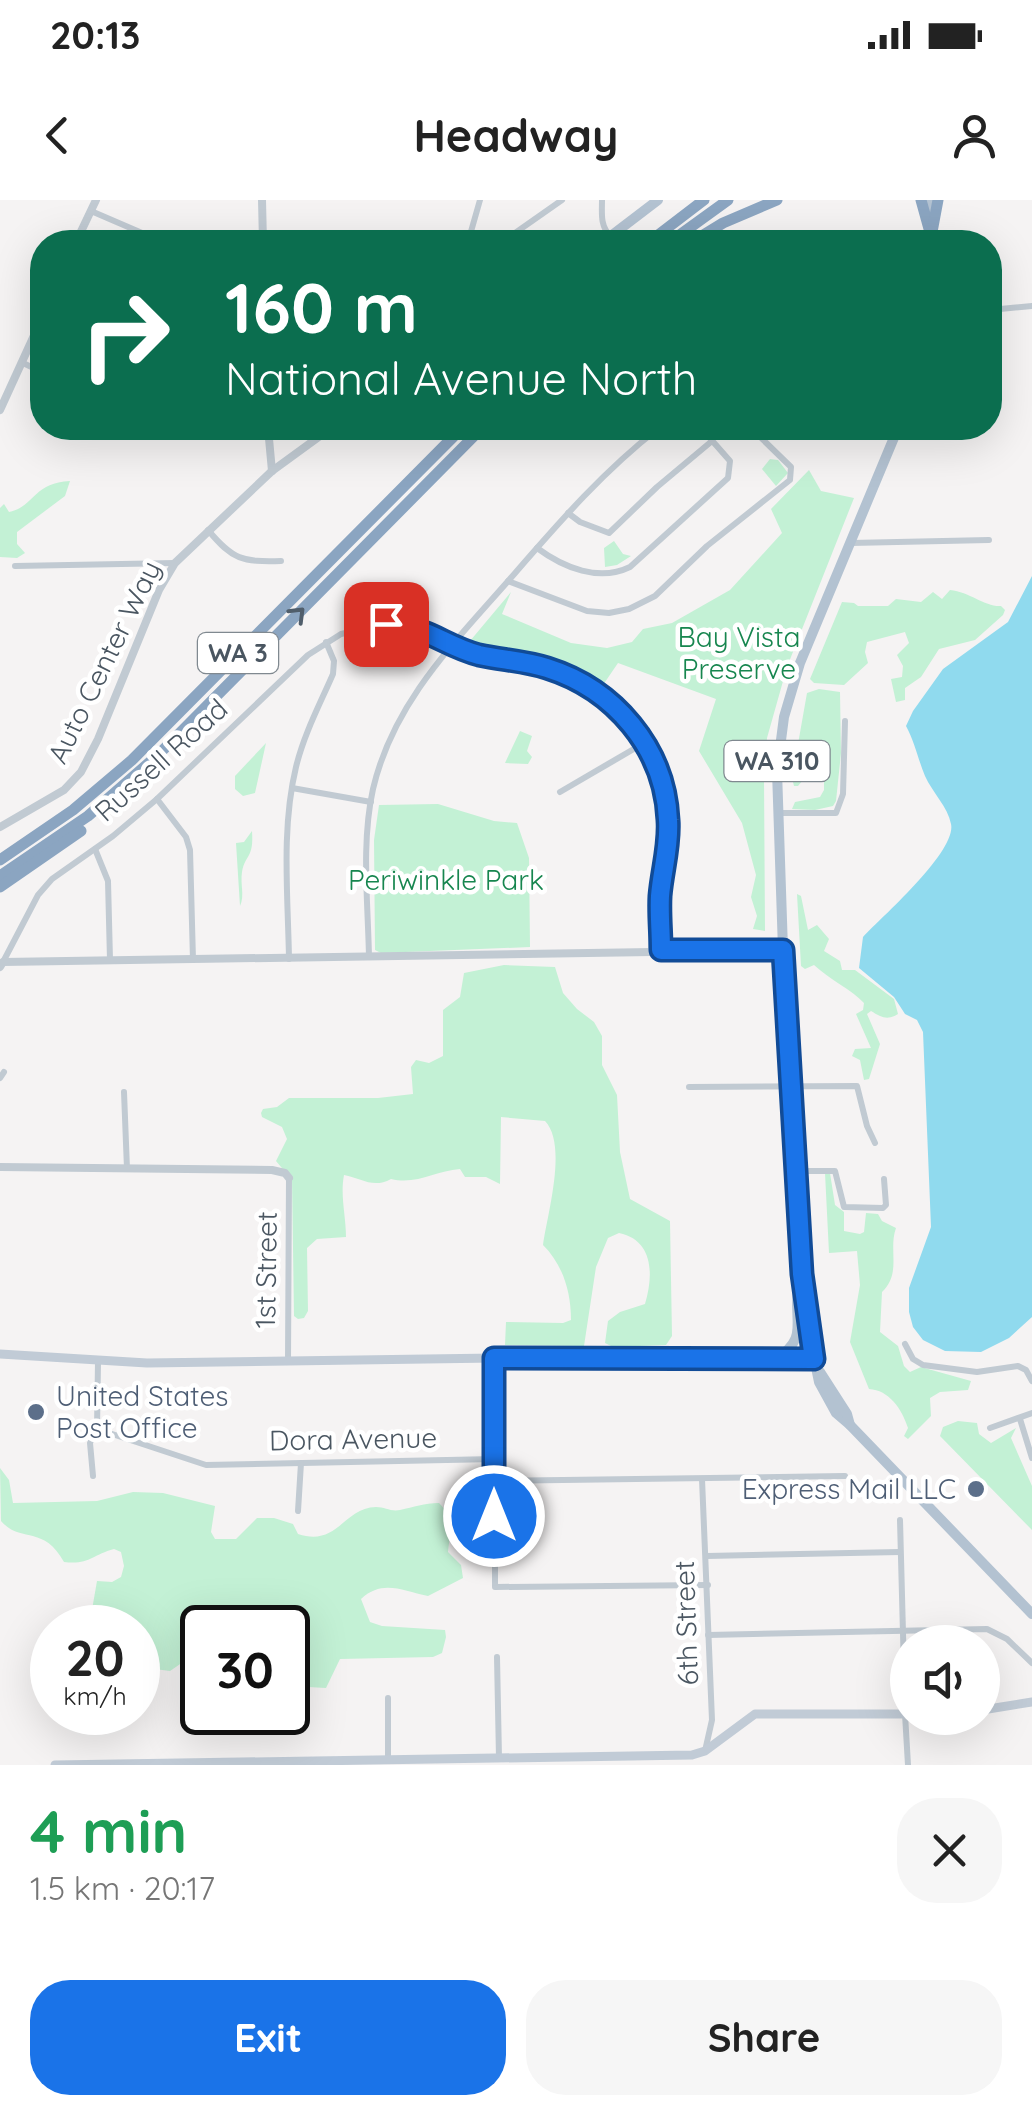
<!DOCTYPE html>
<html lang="en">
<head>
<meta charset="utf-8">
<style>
  body { margin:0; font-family:Quicksand,sans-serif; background:#f6f6f6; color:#222; height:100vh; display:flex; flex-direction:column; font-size:38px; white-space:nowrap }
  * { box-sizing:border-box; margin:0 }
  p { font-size:32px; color:#767676 }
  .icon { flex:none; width:55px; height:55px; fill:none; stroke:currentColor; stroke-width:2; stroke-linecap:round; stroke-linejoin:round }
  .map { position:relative; height:1565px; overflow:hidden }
  .sheet { display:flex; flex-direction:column; background:#fff; flex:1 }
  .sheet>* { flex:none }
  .hud { position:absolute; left:30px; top:30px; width:972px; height:210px; border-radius:40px; box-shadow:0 10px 40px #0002; background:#0b6e4f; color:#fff; overflow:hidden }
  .controls { position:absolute; left:890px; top:1425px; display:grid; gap:20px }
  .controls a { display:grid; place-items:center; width:110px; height:110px; border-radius:50%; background:#fff; box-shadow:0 10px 40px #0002; font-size:50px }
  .speed { position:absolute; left:30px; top:1405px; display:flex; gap:20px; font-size:50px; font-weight:700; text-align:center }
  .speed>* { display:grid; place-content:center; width:130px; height:130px; border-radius:50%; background:#fff; box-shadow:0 10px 40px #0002; line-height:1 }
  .speed small { font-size:25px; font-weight:400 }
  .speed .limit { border:5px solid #111; border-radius:15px; background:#fff; color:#111 }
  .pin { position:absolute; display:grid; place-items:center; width:85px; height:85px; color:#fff; margin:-42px; border-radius:20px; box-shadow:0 5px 15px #0006 }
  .me { position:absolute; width:110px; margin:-55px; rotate:0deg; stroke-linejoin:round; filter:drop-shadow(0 0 8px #0008) }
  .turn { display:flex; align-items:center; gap:35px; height:210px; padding:0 30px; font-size:45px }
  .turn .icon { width:130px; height:130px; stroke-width:2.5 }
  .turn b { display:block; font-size:70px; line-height:85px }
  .round { display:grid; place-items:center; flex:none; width:105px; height:105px; border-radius:40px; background:#f6f6f6 }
  .summary { display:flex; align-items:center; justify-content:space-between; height:170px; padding:0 30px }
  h1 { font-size:60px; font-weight:800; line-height:75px; color:#1e9e55 }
  .cta { display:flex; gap:20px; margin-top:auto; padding:20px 30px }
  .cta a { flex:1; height:115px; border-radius:40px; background:#1a73e8; color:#fff; font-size:40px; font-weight:800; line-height:115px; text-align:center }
  .cta a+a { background:#f6f6f6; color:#222 }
  .status { display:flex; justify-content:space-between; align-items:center; height:70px; padding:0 50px; background:#fff; direction:ltr }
  .status svg { height:28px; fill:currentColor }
  header { display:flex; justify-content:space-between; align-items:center; height:130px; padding:0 30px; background:#fff; font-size:45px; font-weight:800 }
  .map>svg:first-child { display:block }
</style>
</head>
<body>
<div class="status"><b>20:13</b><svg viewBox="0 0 49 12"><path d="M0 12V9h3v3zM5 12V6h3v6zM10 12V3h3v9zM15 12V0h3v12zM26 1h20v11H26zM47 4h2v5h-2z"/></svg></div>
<header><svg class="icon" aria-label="back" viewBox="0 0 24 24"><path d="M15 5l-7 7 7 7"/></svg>Headway<svg class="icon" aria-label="person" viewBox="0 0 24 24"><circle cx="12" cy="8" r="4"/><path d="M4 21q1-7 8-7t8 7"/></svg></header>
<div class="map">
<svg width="1032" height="1565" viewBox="0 0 1032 1565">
  <rect width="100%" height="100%" fill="#f5f3f3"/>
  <!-- green -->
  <g fill="#c3f1d5">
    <path d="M 770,259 L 778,260 L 788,273 L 776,286 L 762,269 Z"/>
    <path d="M 809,270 L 821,291 L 854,298 L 787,467 L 767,538 L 764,578 L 765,731 L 753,729 L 757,716 L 751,697 L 756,675 L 742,623 L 699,551 L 716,499 L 618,463 L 603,485 L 563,465 L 479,447 L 470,441 L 511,392 L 502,414 L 571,443 L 607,448 L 632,442 L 643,429 L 672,423 L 730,390 L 782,333 L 771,309 Z"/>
    <path d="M 70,281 L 65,296 L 17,332 L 17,344 L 25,353 L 17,358 L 0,357 L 0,308 L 4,304 L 9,312 C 36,306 32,283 70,281 Z"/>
    <path d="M 614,341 L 623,354 L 631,356 L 617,365 L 605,367 L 604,348 Z"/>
    <path d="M 950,390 C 970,392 985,407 1001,406 L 1005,410 L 1003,415 L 975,440 L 939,449 L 921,477 L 905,488 L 905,500 L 896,502 L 891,479 L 902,477 L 903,466 L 897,455 L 909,443 L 905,432 L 867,442 L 865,452 L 868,463 L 844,485 L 814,483 L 810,479 L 842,402 L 854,403 L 858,406 L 888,406 L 896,399 L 921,402 L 933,392 L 942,399 Z"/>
    <path d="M 819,489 L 840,492 L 841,553 L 836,601 L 833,606 L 815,610 L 792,609 L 795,602 L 820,597 L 824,590 L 824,575 L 807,575 L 798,586 L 794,586 L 792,578 L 807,493 Z"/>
    <path d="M 520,531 L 532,536 L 527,551 L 532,557 L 528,564 L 505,563 Z"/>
    <path d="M 266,543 L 255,593 L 243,596 L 235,589 L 235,576 Z"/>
    <path d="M 438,604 L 494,621 L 517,623 L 529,658 L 530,747 L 381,753 L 375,750 L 374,640 L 379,605 Z"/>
    <path d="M 252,631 C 254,659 245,654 242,672 C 240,685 245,695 240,706 L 236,643 L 244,642 Z"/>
    <path d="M 797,694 L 801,696 L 808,730 L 817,725 L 829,739 L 824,751 L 840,761 L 842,770 L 855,770 L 894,799 L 898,814 C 887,821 881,817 871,811 L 867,814 L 880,844 L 869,879 L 864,880 L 860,860 L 852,856 L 855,849 L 871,848 L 856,814 L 863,810 L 864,803 C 851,789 830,780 814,765 L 805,769 L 801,766 Z"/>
    <path d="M 504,765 L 555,767 L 563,793 L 577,809 L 594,822 L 602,836 L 602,865 L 617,895 L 620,952 L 630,999 L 670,1021 L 672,1136 L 666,1145 L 613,1147 L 605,1143 L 608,1121 L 620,1112 L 645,1104 C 654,1074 653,1040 619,1033 L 608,1038 L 596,1067 L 584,1146 L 505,1145 L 506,1122 L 563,1123 L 571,1120 C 571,1090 562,1064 543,1045 C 547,1015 568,945 545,921 L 501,917 L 500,984 L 486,977 L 465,977 L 460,969 C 435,971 417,985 391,979 C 373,989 361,978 344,975 C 340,996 346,1016 346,1037 L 317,1039 L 307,1048 L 308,1111 L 304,1118 L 298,1119 L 294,1116 L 292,980 L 276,961 L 287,939 L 282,927 L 262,917 L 261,913 L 263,909 L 277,907 L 289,898 L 378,898 L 413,894 L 411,867 L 416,860 L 429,863 L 443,856 L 443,810 L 460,797 L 464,773 Z"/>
    <path d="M 825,973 L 830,973 L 835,1005 L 844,1012 L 844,1031 L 860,1034 L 864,1032 L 866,1013 L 878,1014 L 882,1021 L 896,1028 C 888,1050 902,1073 882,1092 L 880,1132 L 898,1146 L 904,1166 L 910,1172 L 921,1167 L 971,1181 L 968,1190 L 940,1192 L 930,1198 L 931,1216 L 908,1239 L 904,1236 L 908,1228 C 902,1209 889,1190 869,1189 L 850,1142 L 860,1085 L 857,1051 L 829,1053 Z"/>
    <path d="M 958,1221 L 977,1223 L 979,1234 L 991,1243 L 1016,1228 L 1011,1238 L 1032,1286 L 1032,1330 L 940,1236 L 943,1227 Z"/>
    <path d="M 0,1268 L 9,1280 L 13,1303 L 97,1301 L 133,1292 L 163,1293 L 215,1306 L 211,1332 L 215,1339 L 236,1339 L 257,1318 L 274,1318 L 293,1324 L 298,1334 C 338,1347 343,1308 376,1307 C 385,1307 391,1312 400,1310 C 414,1307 424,1303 439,1303 C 458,1322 450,1328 448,1352 L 461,1365 L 463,1378 L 428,1396 C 402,1391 383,1379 361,1399 L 370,1422 L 382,1426 L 445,1430 L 446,1437 L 442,1453 L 433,1457 L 340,1459 L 326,1488 L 308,1487 L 288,1479 L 288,1428 L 202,1428 L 202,1449 L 170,1471 L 147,1468 L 138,1460 L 138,1428 L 89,1427 L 97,1381 L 112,1382 L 121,1377 L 124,1366 L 121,1352 L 114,1349 C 92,1355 89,1365 64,1362 C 43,1324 21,1344 1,1321 Z"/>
  </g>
  <!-- water -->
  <path fill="#90daee" d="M 1032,376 L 1032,1117 L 1009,1138 L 981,1152 L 945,1151 L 923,1140 L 913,1127 L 909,1112 L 909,1088 L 931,1027 L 923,832 L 917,820 L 905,814 L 894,797 L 859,768 L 863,737 C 883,716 957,651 951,624 C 948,607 932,592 925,576 C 918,559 915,543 906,526 L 913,511 L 943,469 L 1008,422 Z"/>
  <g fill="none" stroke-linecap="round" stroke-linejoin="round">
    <!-- minor -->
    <g stroke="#c1cad2" stroke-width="6">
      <path d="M 602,0 C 602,14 600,25 610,36"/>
      <path d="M 91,11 L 163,42"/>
      <path d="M 468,42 L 480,0"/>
      <path d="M 502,42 L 562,0"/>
      <path d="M 762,42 L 789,35 L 811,42"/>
      <path d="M 990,110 L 1032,106"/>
      <path d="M 23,163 L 42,172"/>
      <path d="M 568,313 L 580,322 L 609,333 L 657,287 L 712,241"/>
      <path d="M 208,330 C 233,360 242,362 281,361"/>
      <path d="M 851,343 L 989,340"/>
      <path d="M 537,348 C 564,368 599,382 630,367 L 728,278 L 730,261 L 701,228"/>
      <path d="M 15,366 L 175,363"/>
      <path d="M 508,381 L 587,411 L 609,413 L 629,409 L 655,396 L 707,346 L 790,280 L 791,267 L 751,228"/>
      <path d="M 292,588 L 371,602"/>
      <path d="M 560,592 L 644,543"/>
      <path d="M 157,599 L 186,637 L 190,650 L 193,760"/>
      <path d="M 777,613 L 836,613 L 843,594 L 845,521"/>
      <path d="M 95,649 L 108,681 L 110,760"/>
      <path d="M 651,750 L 653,684 L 663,657"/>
      <path d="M 369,757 C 368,703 361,643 373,589 C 393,503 453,444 509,380 C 556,326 602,272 659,228"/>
      <path d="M 289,759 C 288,696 281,629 296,567 C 304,534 320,504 333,474 L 334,461 L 326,442"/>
      <path d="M 3,762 L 38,695 L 52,679 L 113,636 L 157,599 L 308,455 L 341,434 L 386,424 L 424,429 L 473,453 L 562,473 L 598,492 L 627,518 L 653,559 L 667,608 L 668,634 L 661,696 L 661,750"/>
      <path d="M 0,878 L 4,872"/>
      <path d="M 689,887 L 857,886 L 867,926 L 875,943"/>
      <path d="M 124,892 L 127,969"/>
      <path d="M 797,971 L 835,971 L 844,1007 L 883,1008 L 886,1005 L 884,979"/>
      <path d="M 905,1144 L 913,1159 L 923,1165 L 977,1172 L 1018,1166 L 1026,1170 L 1032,1181"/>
      <path d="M 495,1158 L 495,1387 L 708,1385"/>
      <path d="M 288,1161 L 289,978"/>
      <path d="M 1020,1219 L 1032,1258"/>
      <path d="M 990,1228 L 1032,1213"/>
      <path d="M 97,1229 L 206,1265 L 495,1259"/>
      <path d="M 93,1276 L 90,1243 L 97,1229 L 98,1162"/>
      <path d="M 702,1279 L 712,1520 L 705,1551"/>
      <path d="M 494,1281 L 845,1276"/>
      <path d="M 298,1311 L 301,1263"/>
      <path d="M 900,1320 L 904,1471"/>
      <path d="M 707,1356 L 900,1352"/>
      <path d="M 708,1435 L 987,1429 L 1007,1439 L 1032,1463"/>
      <path d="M 497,1457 L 499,1558"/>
      <path d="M 388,1498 L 388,1560"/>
      <path d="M 905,1514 L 908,1565"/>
    </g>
    <!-- tertiary -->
    <g stroke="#c1cad2" stroke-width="8">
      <path d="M 262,0 L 263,42"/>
      <path d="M 76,42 L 96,0"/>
      <path d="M 0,210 L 42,118"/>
      <path d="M 268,228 L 272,271"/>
      <path d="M 0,627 L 64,590 L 81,572 L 98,539 L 159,390 L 175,363 L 272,271 L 331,228"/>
      <path d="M 0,767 L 3,762 L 783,750"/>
      <path d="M 0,967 L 272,970 L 285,973 L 289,978"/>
    </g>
    <!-- secondary -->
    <g stroke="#c1cbd6" stroke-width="9">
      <path d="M 0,1154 L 147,1163 L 495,1158 L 814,1159"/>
      <path d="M 982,1510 L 1032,1502"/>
      <path d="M 55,1565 L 692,1555 L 705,1551 L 755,1514 L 908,1514"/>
    </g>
    <!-- primary -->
    <g stroke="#b3c2d1" stroke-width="10">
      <path d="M 929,0 L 932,42"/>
      <path d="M 603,42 L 658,0"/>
      <path d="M 898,228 L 800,463 L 784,517 L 777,571 L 783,750 L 805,1114 L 819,1182 L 836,1213 L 850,1225 L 1032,1414"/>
      <path d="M 774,1160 C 812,1138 791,1119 799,1085"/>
      <path d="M 820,1172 L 847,1214 L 850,1225"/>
    </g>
    <!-- motorway -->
    <g stroke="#8ba5c1" stroke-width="11">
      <path d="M 921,0 L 931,36"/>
      <path d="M 932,32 L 938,0"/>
      <path d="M 649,42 L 704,0"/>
      <path d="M 670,42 L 728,0"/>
      <path d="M 692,42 L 723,23 L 777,0"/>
      <path d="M 0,660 L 73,610 L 132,560 L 462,228"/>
      <path d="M 0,676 L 88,616 L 158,555 L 482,228"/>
      <path d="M 0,687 L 81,631"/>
    </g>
  </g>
  <!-- one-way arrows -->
  <defs><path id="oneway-chevron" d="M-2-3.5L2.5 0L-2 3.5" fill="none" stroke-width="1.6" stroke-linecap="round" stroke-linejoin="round" transform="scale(2.5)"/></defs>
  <use stroke="#505e6b" href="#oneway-chevron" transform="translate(298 414) rotate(-45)"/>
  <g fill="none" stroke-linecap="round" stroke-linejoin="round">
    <!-- route casing -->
    <g stroke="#114b97" stroke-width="25">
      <path id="route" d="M 386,424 C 428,426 444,446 479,455 C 502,460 525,461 547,468 C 614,489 665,548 668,620 C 670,645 662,671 660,696 C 659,714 661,732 661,750 L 783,750 L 802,1074 L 814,1159 L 494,1158 L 494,1316"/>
    </g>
    <!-- route -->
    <use href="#route" stroke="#1a73e8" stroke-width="18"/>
  </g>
  <!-- markers -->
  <g fill="#5c6f8a" stroke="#fff" stroke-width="4">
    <circle cx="36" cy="1212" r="10"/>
    <circle cx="976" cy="1289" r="10"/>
  </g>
  <g text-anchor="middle" stroke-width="9" stroke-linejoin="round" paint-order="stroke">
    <!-- shield labels -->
    <g fill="#fff" stroke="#808990" stroke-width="2.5">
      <rect x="198" y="433" width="80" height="40" rx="8"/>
      <rect x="724.5" y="541" width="105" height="40" rx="8"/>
    </g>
    <g font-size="25" font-weight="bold" fill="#4a5661">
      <text x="238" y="462">WA 3</text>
      <text x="777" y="570">WA 310</text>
    </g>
    <!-- park labels -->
    <g font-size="28" fill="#17864f" stroke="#fff">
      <text x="739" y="447">Bay Vista<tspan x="739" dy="32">Preserve</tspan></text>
      <text x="446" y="690">Periwinkle Park</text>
    </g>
    <!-- street labels -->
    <g font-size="28" fill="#4a5661" stroke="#fff">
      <text transform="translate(104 462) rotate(-64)" y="10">Auto Center Way</text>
      <text transform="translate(161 560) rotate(-42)" y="10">Russell Road</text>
      <text transform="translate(266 1070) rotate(-89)" y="10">1st Street</text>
      <text transform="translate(353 1239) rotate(-1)" y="10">Dora Avenue</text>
      <text transform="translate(686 1423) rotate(-92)" y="10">6th Street</text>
    </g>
    <!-- service labels -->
    <g font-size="28" fill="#4e5e75" stroke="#fff" text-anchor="start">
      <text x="56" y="1206">United States<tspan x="56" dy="32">Post Office</tspan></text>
      <text x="956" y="1299" text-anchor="end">Express Mail LLC</text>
    </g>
  </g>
</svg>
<div class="controls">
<a><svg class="icon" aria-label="sound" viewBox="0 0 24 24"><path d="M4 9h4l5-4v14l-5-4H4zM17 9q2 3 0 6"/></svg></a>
</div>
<div class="speed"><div>20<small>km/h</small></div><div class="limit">30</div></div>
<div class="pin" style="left:386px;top:424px;background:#d93025"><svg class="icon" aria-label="arrive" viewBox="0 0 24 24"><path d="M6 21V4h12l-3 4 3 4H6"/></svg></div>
<svg class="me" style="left:494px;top:1316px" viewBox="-20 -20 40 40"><circle r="17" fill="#1a73e8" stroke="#fff" stroke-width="3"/><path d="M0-11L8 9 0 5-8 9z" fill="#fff"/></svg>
<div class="hud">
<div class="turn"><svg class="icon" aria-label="right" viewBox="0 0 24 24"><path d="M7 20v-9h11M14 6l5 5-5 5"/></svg><div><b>160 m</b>National Avenue North</div></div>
</div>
</div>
<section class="sheet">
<div class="summary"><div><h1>4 min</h1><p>1.5 km · 20:17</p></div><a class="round"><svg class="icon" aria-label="close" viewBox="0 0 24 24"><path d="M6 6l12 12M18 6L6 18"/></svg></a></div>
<div class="cta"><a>Exit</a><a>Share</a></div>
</section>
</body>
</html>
